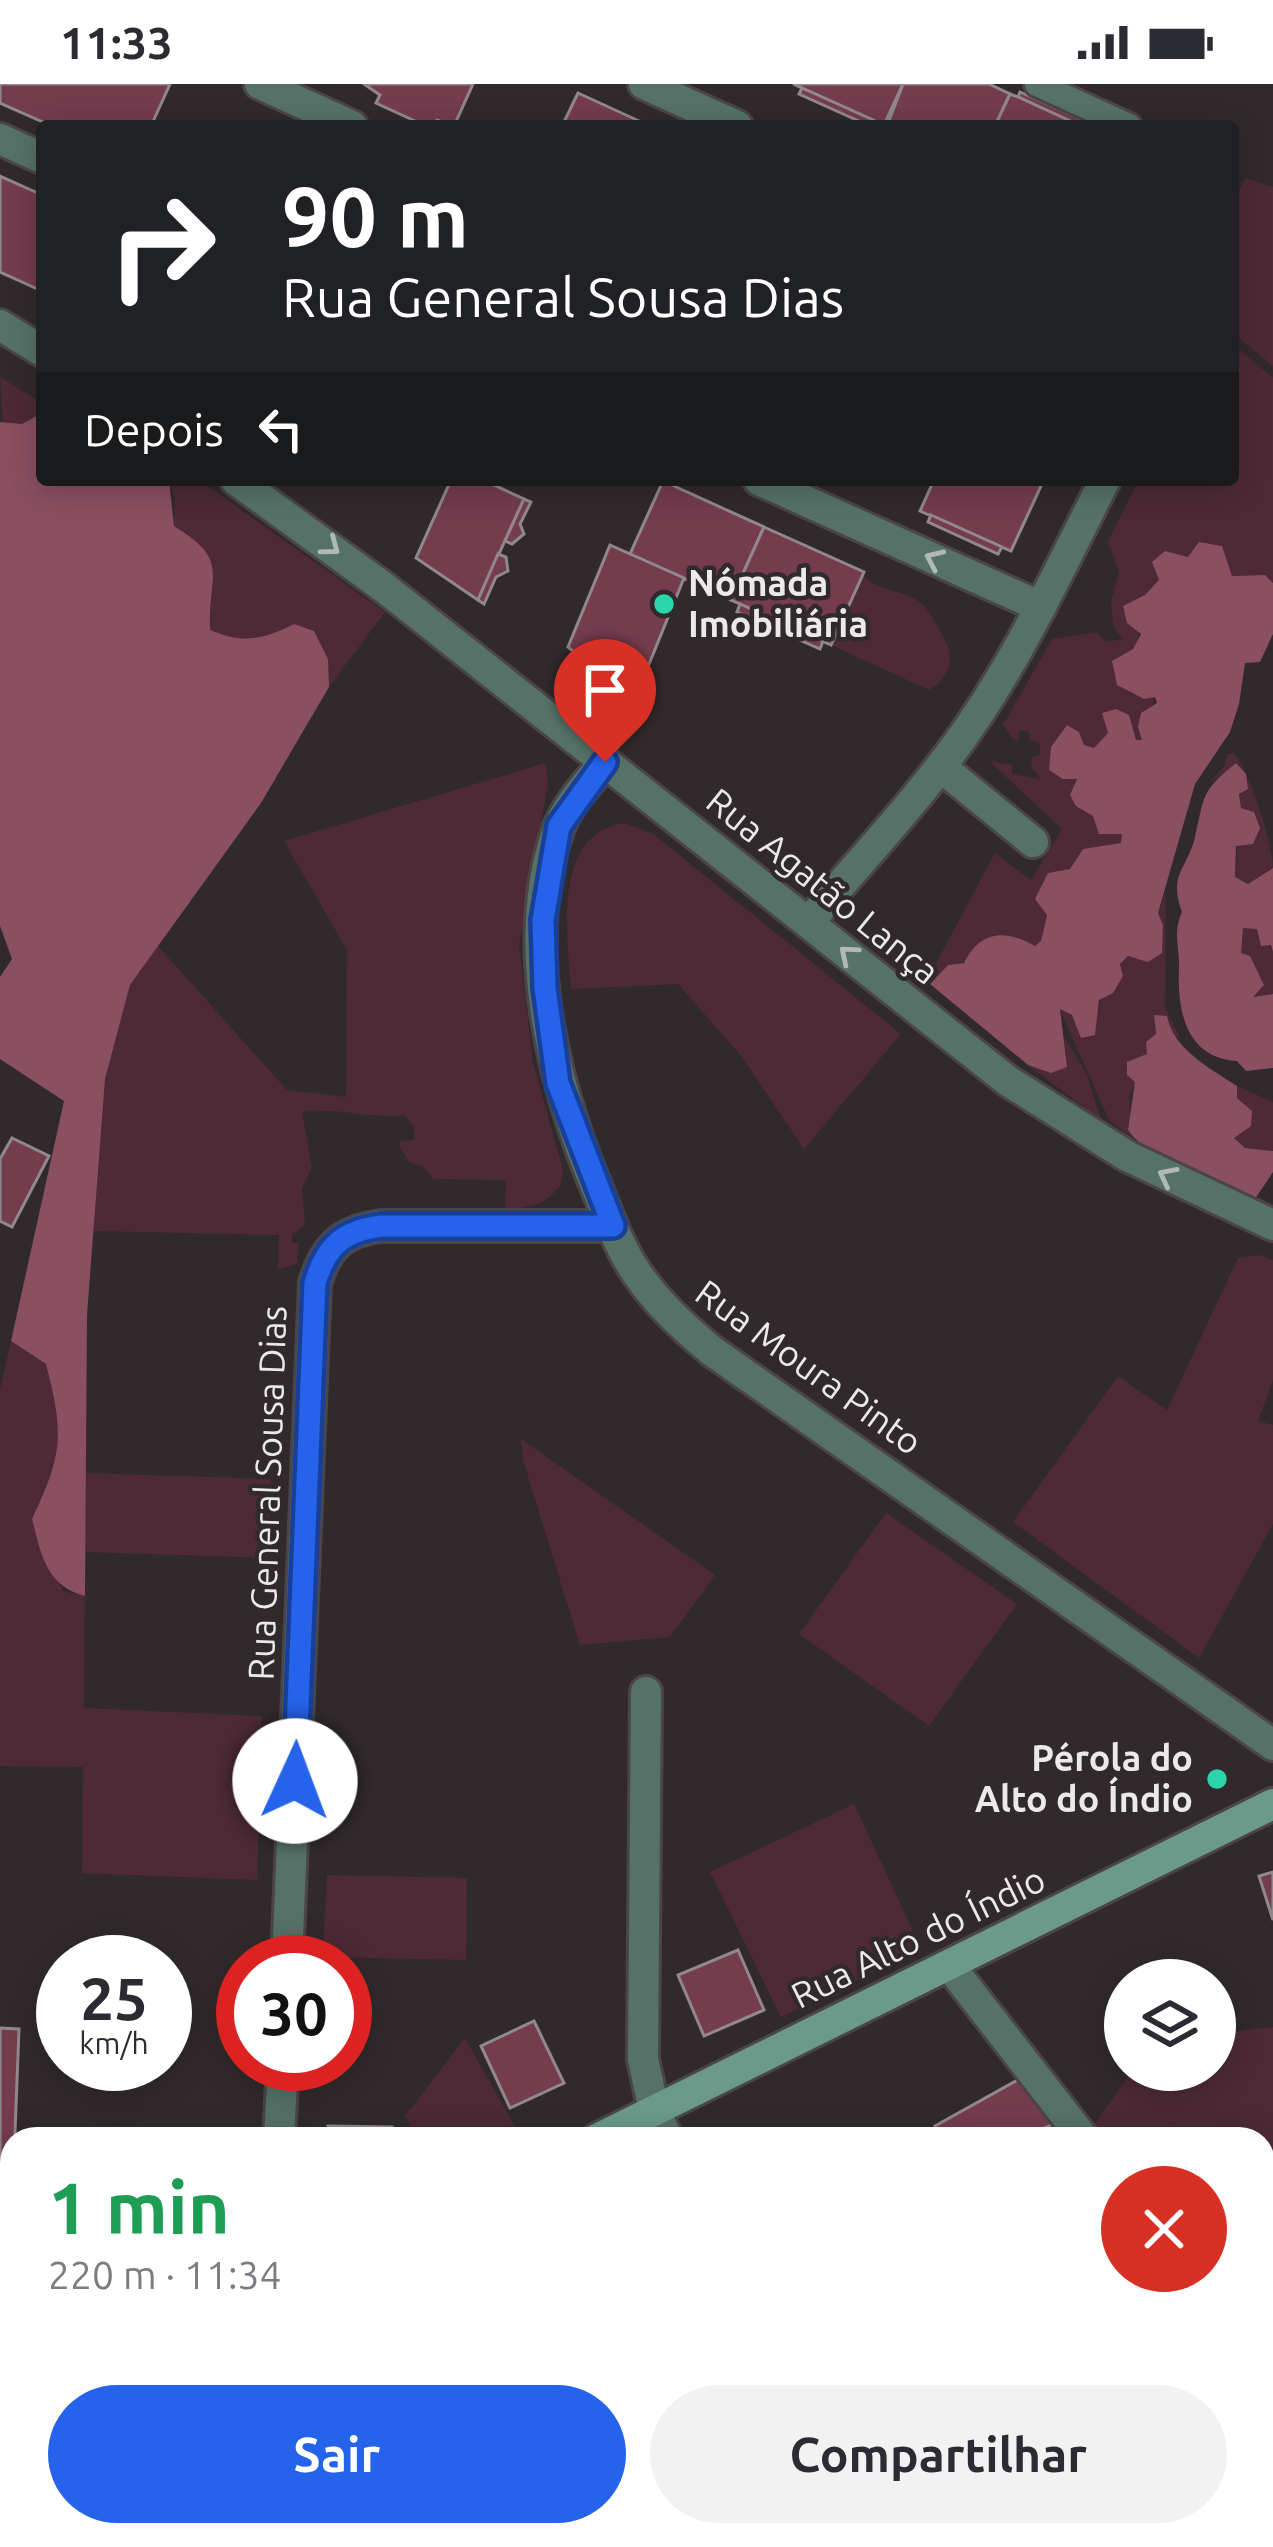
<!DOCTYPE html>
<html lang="pt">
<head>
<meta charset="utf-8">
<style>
  body { margin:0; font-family:Ubuntu,sans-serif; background:#f2f2f3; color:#2b2b33; height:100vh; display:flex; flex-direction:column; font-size:45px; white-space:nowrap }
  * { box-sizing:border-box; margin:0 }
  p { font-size:39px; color:#7c7c81 }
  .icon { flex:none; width:66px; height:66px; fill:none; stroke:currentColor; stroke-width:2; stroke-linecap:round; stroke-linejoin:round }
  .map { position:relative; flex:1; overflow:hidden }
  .drawer { position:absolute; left:0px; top:2043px; width:1275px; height:420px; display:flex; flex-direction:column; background:#fff; border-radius:36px 36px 0 0; box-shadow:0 6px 30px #0003 }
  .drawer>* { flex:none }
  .banner { position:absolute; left:36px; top:36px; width:1203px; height:366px; border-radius:12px; box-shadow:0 6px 30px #0003; background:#202124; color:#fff; overflow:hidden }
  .buttons { position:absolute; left:1104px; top:1875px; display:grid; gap:24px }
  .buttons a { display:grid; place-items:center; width:132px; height:132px; border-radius:50%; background:#fff; box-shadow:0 6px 30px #0003; font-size:60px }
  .speed { position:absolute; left:36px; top:1851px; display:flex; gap:24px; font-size:60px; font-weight:700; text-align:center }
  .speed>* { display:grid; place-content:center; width:156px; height:156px; border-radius:50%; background:#fff; box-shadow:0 6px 30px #0003; line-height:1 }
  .speed small { font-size:30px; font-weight:400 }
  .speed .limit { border:18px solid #d22; background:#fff; color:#111 }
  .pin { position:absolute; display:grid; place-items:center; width:102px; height:102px; color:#fff; margin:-123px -51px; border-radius:50% 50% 50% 0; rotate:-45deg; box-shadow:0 0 12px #0007 }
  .pin .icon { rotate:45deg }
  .me { position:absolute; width:132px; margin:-66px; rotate:2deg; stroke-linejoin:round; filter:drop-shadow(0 0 9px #0008) }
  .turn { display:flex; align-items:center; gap:42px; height:252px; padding:0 48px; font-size:54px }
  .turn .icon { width:156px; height:156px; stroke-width:2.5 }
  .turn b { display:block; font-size:84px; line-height:102px }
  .then { display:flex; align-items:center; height:114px; padding:0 48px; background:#0003; gap:24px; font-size:45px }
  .round { display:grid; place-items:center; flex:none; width:126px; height:126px; border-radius:63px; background:#f2f2f3 }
  .summary { display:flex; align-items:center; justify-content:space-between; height:204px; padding:0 48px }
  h1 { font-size:72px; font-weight:600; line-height:90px; color:#1e9e55 }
  .action { display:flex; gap:24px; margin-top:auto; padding:24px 48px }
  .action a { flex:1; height:138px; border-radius:72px; background:#2563eb; color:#fff; font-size:48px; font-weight:600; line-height:138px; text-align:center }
  .action a+a { background:#f2f2f3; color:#2b2b33 }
  .status { display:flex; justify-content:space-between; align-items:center; height:84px; padding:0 60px; background:#fff; direction:ltr }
  .status svg { height:33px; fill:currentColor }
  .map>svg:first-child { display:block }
</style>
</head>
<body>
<div class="status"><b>11:33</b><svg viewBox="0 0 49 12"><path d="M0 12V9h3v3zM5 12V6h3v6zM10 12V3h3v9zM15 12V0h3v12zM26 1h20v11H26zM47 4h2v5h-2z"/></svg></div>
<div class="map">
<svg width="1273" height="2463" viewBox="0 0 1273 2463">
  <rect width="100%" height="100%" fill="#312a2c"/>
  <!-- green -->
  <g fill="#4d2a35">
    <path d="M 1245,94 L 1273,103 L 1273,282 L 1233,249 L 1233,120 Z"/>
    <path d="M 1233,260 L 1273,294 L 1273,499 L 1264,491 L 1232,492 L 1222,462 L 1188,473 L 1145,511 C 1141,546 1132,575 1130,610 L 1155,612 L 1142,656 L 1136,657 L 1128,640 L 1108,649 L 1094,664 L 1084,661 L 1067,641 L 1051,664 L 1049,686 L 1078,695 L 1093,732 L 1123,750 L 1121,760 L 1084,765 L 1047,830 L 1042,857 L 1034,863 L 948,881 L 930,900 L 926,898 L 995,769 L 1031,796 L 1062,745 L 989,677 L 1012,681 L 1012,690 L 1040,695 L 1031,682 L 1032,673 L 1040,671 L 1040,660 L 1030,656 L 1028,647 L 1019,647 L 1019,656 L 1013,655 L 1003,641 L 1052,555 L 1097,548 L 1106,558 L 1122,555 L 1113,541 L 1111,518 L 1119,488 L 1108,457 L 1139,396 L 1233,396 Z"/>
    <path d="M 0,293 L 42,319 L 42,329 L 22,340 L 3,341 Z"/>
    <path d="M 169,396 L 199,396 L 385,528 L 329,603 L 328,575 L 294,540 C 262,557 243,560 210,546 C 210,492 227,474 174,442 L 175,414 Z"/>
    <path d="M 863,491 C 877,507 896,504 913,514 C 927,522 930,530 938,543 C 954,569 957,587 929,606 L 831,561 Z"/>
    <path d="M 1234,669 C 1250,689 1273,760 1273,784 L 1248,800 L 1235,793 L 1241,725 L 1236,680 L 1210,699 L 1225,681 L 1227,670 Z"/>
    <path d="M 545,679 L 548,700 L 519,861 L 533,978 L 563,1086 L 560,1102 L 550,1113 L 539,1120 L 505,1127 L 506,1096 L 434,1095 L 422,1082 L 410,1079 L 399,1062 L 401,1057 L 414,1056 L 414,1043 L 405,1031 C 369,1035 337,1023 302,1028 L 312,1083 L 302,1105 L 305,1141 L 292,1151 L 292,1159 L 299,1159 L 297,1180 L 278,1185 L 279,1151 L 91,1147 L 105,995 L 130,901 L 158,862 L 287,1006 L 346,1013 L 347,866 L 284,757 Z"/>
    <path d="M 624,739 L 652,749 L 901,950 L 804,1065 L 742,973 L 678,900 L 571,905 C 567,849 552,750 624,739 Z"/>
    <path d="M 1166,806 L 1165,924 L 1181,955 L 1154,941 L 1156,950 L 1129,1014 L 1132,1035 L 1128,1046 L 1135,1056 L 1109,1036 L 1059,924 L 1072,931 L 1099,930 C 1098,892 1137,864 1163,842 L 1158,830 Z"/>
    <path d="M 1242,844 L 1257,844 L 1273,868 L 1273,910 L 1263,915 L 1252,912 L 1264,901 L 1250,873 L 1241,870 Z"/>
    <path d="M 1062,950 L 1086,988 L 1101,1036 L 1028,981 L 1051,989 L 1066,970 Z"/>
    <path d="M 1237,1002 L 1273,1018 L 1273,1067 L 1245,1064 L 1233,1053 Z"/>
    <path d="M 1259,1171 L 1273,1176 L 1273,1296 L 1258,1337 L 1273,1341 L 1273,1440 L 1199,1574 L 1013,1438 L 1118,1292 L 1167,1326 L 1238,1174 Z"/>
    <path d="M 11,1257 L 47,1280 C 64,1351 63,1369 32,1435 L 63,1507 L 85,1512 L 84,1624 L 262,1632 L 257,1796 L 82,1789 L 83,1683 L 0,1682 L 0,1305 Z"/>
    <path d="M 521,1355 L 715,1491 L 670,1553 L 580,1561 L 523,1376 Z"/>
    <path d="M 86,1389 L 271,1395 L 268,1474 L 85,1468 Z"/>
    <path d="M 886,1429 L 1017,1520 L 929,1642 L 799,1550 Z"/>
    <path d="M 854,1720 L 921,1864 L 781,1933 L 710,1788 Z"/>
    <path d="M 327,1791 L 467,1794 L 466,1876 L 323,1873 Z"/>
    <path d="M 1273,1943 L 1273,2154 L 1263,2155 L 1263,2055 L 1099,2055 L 1091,2045 L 1133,1986 L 1215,1986 L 1215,1950 Z"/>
    <path d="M 465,1954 L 522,2055 L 418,2055 L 405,2032 Z"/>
    <path d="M 726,2451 L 847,2451 L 858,2463 L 709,2463 Z"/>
  </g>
  <!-- forest -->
  <g fill="#8a4f61">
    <path d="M 42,329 L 42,396 L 169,396 L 174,442 C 231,477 208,489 210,546 C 243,560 262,556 294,540 L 314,547 L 328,575 L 329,603 L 261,719 L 130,901 L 105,995 L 87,1231 L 85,1512 C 46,1502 41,1470 32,1435 C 63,1370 64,1350 46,1280 L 11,1257 L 64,1017 L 0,975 L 0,893 L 12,875 L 0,842 L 0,338 L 22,340 Z"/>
    <path d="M 1199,458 L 1222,462 L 1232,492 L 1265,491 L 1273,499 L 1273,550 L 1260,578 L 1245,579 L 1239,620 L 1230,648 L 1195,700 L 1158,829 L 1163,841 L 1162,869 L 1148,878 L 1128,872 L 1120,880 L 1123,892 L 1113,909 L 1099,916 L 1095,951 L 1081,954 L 1072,931 L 1060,925 L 1067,983 L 1051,989 L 1028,981 L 930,900 L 948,881 L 964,879 C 980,846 1006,845 1035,862 L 1041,857 L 1047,831 L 1035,815 L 1048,789 L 1070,785 L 1083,765 L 1121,759 L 1122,750 L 1099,750 L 1093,732 L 1076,722 L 1070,711 L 1077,695 L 1063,695 L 1049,686 L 1051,663 L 1067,641 L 1079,648 L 1084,661 L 1094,664 L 1108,649 L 1102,629 L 1116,625 L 1129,631 L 1136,656 L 1142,656 L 1138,643 L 1141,629 L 1157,619 L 1155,613 L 1144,615 L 1117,601 L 1112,577 L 1133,565 L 1141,550 L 1127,539 L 1123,522 L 1145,511 L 1159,496 L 1152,478 L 1165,467 L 1188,473 Z"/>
    <path d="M 1236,679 L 1246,690 L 1248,705 L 1239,710 L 1241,724 L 1254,728 L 1260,744 L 1253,760 L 1236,762 L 1235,793 L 1248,800 L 1273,784 L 1273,868 L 1271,861 L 1261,862 L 1257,845 L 1243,844 L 1241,869 L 1250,872 L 1264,901 L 1253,913 L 1273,910 L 1273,984 L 1246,987 L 1237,977 C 1186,974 1177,927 1179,884 C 1180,863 1172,850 1182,828 C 1168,790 1187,786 1195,753 C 1205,712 1200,708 1236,679 Z"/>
    <path d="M 1154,931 L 1167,932 C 1173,965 1211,985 1237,1002 L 1237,1014 L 1252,1027 L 1251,1042 L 1234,1054 L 1245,1064 L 1273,1067 L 1273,1088 L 1255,1115 C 1221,1101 1148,1076 1128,1046 L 1135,998 L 1127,991 L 1127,978 L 1147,970 L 1146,958 L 1156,950 Z"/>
  </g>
  <!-- building -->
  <g fill="#753c4e" stroke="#90888a" stroke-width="3">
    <path d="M 0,0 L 170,0 L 151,42 L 52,42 L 0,19 Z"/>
    <path d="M 364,0 L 473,0 L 454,42 L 437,36 L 434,42 L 426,42 L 376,19 L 380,11 Z"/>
    <path d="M 793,0 L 903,0 L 884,41 Z"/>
    <path d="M 903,0 L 989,0 L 1010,10 L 995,42 L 887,42 Z"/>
    <path d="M 802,4 L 873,36 L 870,42 L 799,10 Z"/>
    <path d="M 1020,8 L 1097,42 L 1081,42 L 1018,13 Z"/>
    <path d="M 578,9 L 650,42 L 562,42 Z"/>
    <path d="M 1010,10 L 1018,13 L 1081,42 L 995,42 Z"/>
    <path d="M 0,92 L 42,111 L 42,207 L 0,188 Z"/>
    <path d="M 451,396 L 483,396 L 524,415 L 478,516 L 416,474 Z"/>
    <path d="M 934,396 L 1034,396 L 1042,400 L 1011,467 L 920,427 Z"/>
    <path d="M 663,397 L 764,443 L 731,516 L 630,470 Z"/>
    <path d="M 524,415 L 531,418 L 520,440 L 524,450 L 512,460 L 505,457 Z"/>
    <path d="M 931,431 L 1002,463 L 998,470 L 928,438 Z"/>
    <path d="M 764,443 L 864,488 L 831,561 L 731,516 Z"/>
    <path d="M 610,461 L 684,494 L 634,617 L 568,563 Z"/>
    <path d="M 498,470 L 506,473 L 508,487 L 496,493 L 484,520 L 478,516 Z"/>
    <path d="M 740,520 L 823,557 L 820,565 L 737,528 Z"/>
    <path d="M 12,1054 L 49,1072 L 12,1143 L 0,1137 L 0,1075 Z"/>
    <path d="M 1273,1788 L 1273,1836 L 1259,1792 Z"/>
    <path d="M 738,1866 L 764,1926 L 704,1952 L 678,1891 Z"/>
    <path d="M 534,1937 L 564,1999 L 510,2024 L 481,1962 Z"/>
    <path d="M 0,1944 L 19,1945 L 12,2126 L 0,2125 Z"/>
    <path d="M 1023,1993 L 1057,2038 L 1022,2055 L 944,2055 L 935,2042 Z"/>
    <path d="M 328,2042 L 392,2043 L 392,2055 L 327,2055 Z"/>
  </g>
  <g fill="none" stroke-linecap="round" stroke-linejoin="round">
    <!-- lane casing -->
    <g stroke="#4b4547" stroke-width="30">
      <path id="lane" d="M 1037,0 L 1129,42"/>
    </g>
    <!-- street casing -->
    <g stroke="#4b4547" stroke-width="36">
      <g id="street">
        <path d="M 260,0 L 352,42"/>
        <path d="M 644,0 L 737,42"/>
        <path d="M 0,55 L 42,74"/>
        <path d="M 0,241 L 42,267"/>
        <path d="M 236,396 L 386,505 L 1008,997 L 1127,1072 L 1273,1141"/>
        <path d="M 759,396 L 1041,523"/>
        <path d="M 605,678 C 588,699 567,720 558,746 C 518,859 553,999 597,1105 C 608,1132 619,1163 636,1188 C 657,1219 683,1243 712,1267 L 1273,1661"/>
        <path d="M 941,683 L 1033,758"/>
        <path d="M 809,838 C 852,786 899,737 940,683 C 1009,596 1055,494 1105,396"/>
        <path d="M 646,1608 L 643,1975 L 654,2026 L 668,2055"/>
        <path d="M 287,1878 L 315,1199 C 326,1163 342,1147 381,1142 L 612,1142"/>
        <path d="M 949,1881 L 1084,2055"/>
        <path d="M 279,2055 L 283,1980"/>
        <path d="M 1263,2210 L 1273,2208"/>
        <path d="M 0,2233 L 12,2239"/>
        <path d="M 1263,2371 L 1273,2407"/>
        <path d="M 888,2451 L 903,2463"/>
        <path d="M 663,2463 L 679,2451"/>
      </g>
    </g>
    <!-- secondary casing -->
    <g stroke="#4b4547" stroke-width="36">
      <g id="secondary">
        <path d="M 597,2055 L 1273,1720"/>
        <path d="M 46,2463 L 54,2451"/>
      </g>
    </g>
    <!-- lane -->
    <use href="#lane" stroke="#567268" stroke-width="24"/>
    <!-- street -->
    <use href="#street" stroke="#567268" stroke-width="30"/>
    <!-- secondary -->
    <use href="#secondary" stroke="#6b9a8a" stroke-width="30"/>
  </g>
  <!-- one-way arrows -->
  <defs><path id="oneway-chevron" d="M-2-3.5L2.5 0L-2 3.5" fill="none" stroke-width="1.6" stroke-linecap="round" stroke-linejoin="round" transform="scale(3)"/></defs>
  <g stroke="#b1b9b6">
    <use href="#oneway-chevron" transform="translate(331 463) rotate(37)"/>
    <use href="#oneway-chevron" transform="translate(934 475) rotate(-156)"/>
    <use href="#oneway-chevron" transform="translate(848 870) rotate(-140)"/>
    <use href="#oneway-chevron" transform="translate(1167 1092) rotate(-153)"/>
  </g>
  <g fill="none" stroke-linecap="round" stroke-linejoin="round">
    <!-- route casing -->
    <g stroke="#184099" stroke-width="30">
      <path id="route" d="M 295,1697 L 315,1199 C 326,1162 343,1147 381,1142 L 613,1142 L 558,999 L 545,904 L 543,836 L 559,742 L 605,678"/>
    </g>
    <!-- route -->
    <use href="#route" stroke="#2563eb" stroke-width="21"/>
  </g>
  <!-- markers -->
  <g fill="#2bd5ac" stroke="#312a2c" stroke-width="4.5">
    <circle cx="664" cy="520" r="12"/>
    <circle cx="1217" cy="1695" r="12"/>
  </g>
  <g text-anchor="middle" stroke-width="9" stroke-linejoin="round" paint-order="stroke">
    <!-- poi labels -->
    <g font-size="36" font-weight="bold" fill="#ede9ea" stroke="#312a2c" text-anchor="start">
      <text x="688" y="512">Nómada<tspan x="688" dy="41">Imobiliária</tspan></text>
      <text x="1193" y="1687" text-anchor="end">Pérola do<tspan x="1193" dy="41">Alto do Índio</tspan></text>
    </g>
    <!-- street labels -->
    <g font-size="36" fill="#ede9ea" stroke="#312a2c">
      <text transform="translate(823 802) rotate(39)" y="13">Rua Agatão Lança</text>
      <text transform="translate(809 1283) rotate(36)" y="13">Rua Moura Pinto</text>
      <text transform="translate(267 1409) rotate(-88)" y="13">Rua General Sousa Dias</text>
      <text transform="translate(918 1853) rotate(-26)" y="13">Rua Alto do Índio</text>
    </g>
  </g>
</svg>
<div class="buttons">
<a><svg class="icon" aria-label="layers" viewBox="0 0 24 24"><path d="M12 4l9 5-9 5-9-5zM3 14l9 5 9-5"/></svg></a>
</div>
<div class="speed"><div>25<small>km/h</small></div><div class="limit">30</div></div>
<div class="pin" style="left:605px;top:678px;background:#d93025"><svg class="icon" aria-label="arrive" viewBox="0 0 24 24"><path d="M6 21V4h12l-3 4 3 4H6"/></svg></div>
<svg class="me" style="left:295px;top:1697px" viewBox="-20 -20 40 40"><circle r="19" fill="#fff"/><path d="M0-13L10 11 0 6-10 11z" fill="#2563eb"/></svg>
<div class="banner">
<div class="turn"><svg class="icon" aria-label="right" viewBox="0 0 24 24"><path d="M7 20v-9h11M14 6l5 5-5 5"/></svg><div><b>90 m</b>Rua General Sousa Dias</div></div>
<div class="then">Depois<svg class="icon" aria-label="left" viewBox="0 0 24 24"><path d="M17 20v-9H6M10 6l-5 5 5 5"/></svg></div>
</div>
<section class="drawer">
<div class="summary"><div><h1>1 min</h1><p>220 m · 11:34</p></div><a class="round" style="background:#d93025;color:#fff"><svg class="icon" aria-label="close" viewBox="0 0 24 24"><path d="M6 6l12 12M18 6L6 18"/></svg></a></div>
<div class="action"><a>Sair</a><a>Compartilhar</a></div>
</section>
</div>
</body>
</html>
